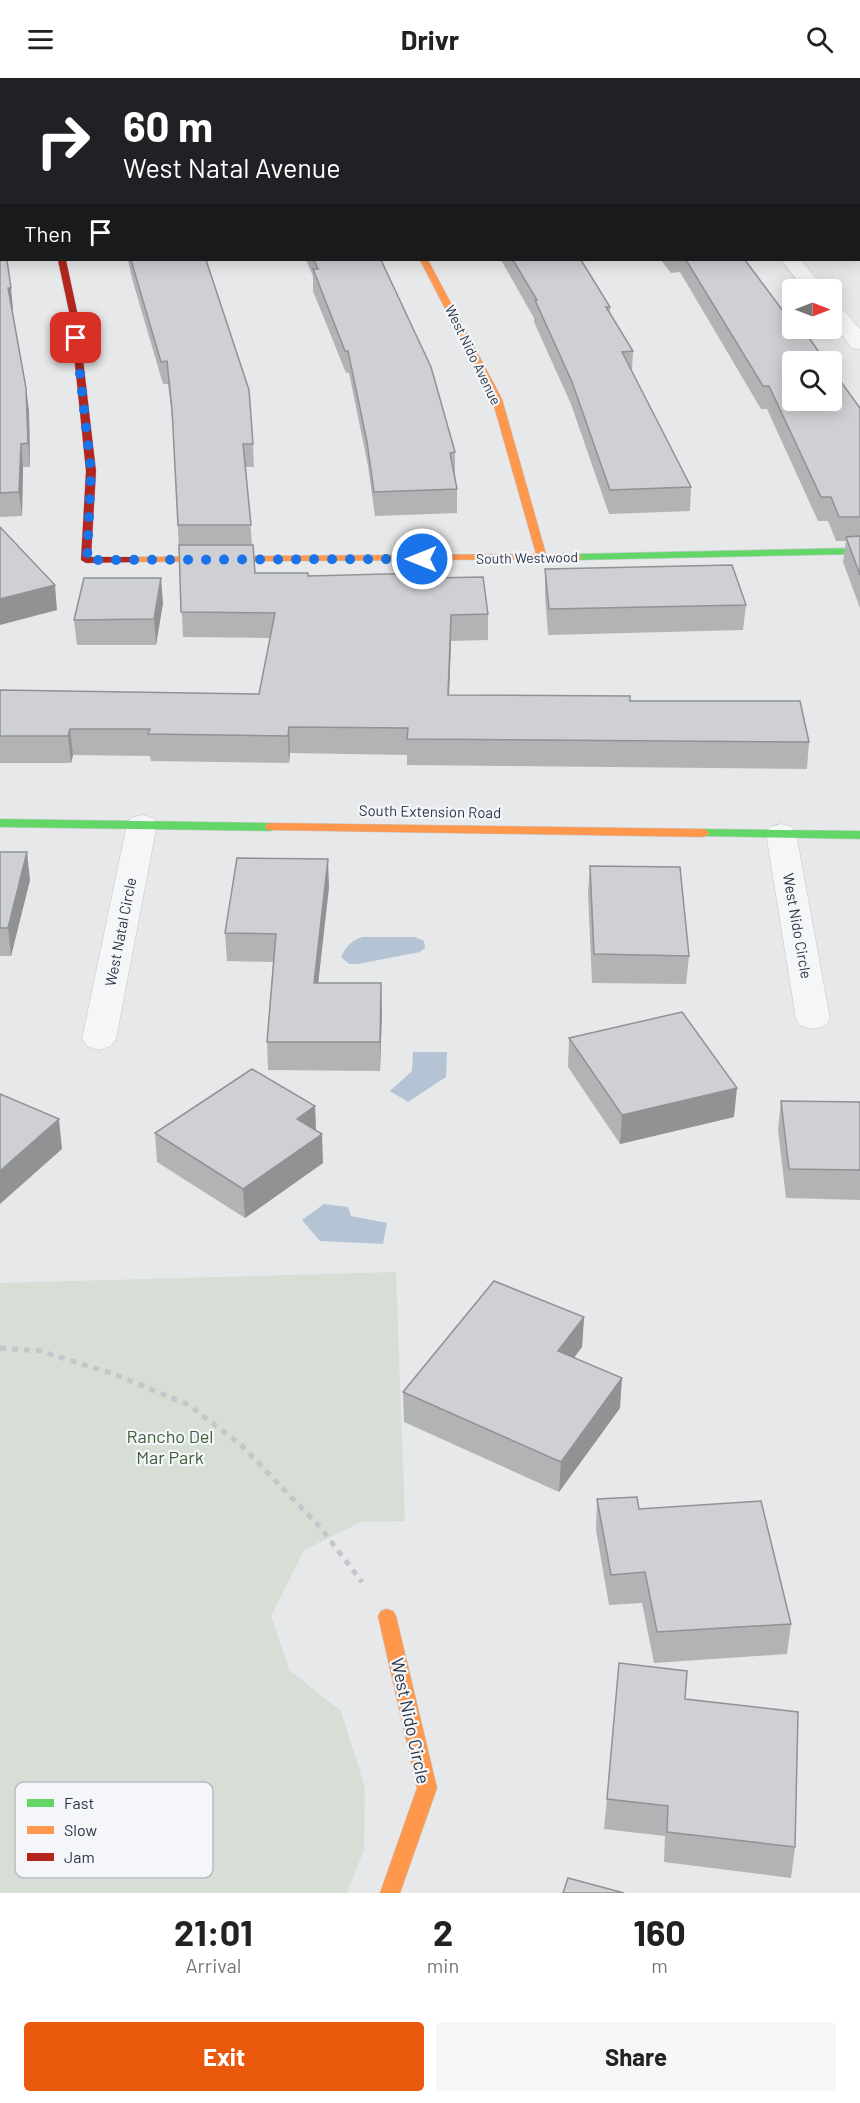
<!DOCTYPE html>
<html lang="en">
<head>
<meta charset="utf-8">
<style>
  body { margin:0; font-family:Barlow,sans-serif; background:#f6f6f6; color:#222; height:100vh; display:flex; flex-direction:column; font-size:22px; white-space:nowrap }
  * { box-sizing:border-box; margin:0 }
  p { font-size:20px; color:#767676 }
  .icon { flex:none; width:33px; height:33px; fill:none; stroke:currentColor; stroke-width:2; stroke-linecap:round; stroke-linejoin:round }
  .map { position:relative; height:1815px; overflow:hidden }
  .panel { display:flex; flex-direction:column; background:#fff; flex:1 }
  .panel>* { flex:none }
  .guide { position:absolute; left:0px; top:0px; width:861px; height:183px; box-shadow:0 3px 15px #0003; background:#202124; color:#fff; overflow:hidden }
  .needle { width:39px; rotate:90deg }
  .tools { position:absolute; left:782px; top:201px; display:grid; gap:12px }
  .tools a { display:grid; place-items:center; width:60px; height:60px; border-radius:6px; background:#fff; box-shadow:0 3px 15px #0003; font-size:30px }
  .pin { position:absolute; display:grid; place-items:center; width:51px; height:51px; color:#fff; margin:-26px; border-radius:12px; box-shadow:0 3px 9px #0006 }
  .me { position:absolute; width:66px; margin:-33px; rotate:270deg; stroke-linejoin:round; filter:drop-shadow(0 0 4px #0008) }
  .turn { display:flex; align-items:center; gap:21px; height:126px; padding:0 24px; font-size:27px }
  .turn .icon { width:78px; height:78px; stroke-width:2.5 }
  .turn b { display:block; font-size:42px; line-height:51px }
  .then { display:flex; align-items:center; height:57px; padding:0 24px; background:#0003; gap:12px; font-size:22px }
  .eta { display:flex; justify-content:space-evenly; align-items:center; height:102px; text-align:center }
  .eta b { font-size:36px; font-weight:700; line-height:42px }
  .action { display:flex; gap:12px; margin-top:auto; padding:12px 24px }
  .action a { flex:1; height:69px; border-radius:6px; background:#ea580c; color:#fff; font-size:24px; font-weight:700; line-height:69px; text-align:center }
  .action a+a { background:#f6f6f6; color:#222 }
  header { display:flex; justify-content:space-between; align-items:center; height:78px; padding:0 24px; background:#fff; font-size:27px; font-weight:700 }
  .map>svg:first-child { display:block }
</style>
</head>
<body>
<header><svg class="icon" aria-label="menu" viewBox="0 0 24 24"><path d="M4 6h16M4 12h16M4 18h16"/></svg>Drivr<svg class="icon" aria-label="search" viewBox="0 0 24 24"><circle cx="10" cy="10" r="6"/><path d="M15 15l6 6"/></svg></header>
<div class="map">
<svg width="860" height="1815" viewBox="0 0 860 1815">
  <rect width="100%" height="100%" fill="#e6e8ea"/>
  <!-- green -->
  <path fill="#d6ded6" d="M 396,1194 L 405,1443 L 361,1444 L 304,1472 L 271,1538 L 290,1593 L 341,1633 L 365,1710 L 364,1772 L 347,1815 L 0,1815 L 0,1205 Z"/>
  <!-- water -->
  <g fill="#b4c4d5">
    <path d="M 363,859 L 415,859 L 424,863 L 425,870 L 420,874 L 358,886 L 349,886 L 341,879 C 346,869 351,862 363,859 Z"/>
    <path d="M 413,974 L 447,974 L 446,999 L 408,1024 L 390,1013 L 412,993 Z"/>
    <path d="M 324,1126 L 348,1129 L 351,1138 L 387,1145 L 383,1166 L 320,1163 L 302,1142 Z"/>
  </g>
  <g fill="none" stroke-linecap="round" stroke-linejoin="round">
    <!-- street casing -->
    <g stroke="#c4c6c8" stroke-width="1">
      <g id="street">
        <rect x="20" y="0" width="16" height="2"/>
        <path d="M 322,0 L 338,0 L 339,2 L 322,2 Z"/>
        <rect x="0" y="69" width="2" height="10"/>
        <path d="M 781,182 L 801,182 L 826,212 L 805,212 Z"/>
        <path d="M 831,224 L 838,226 L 860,251 L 860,271 L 852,270 L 831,243 Z"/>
        <path d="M 142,737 L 153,740 L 157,746 L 116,961 L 111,968 L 99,972 L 87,968 L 82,961 L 127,746 L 131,740 Z"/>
        <path d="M 781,746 L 792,749 L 796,755 L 830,941 L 825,948 L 813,951 L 801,948 L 796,941 L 766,755 L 770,749 Z"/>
      </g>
    </g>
    <!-- fast casing -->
    <g stroke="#c4c6c8" stroke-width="1">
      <g id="fast">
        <path d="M 860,470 L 860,476 L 577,482 L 572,479 L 577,476 Z"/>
        <path d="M 0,741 L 271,745 L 277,749 L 271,753 L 0,749 Z"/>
        <path d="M 704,751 L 860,753 L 860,761 L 700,758 L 698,755 L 700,752 Z"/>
      </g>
    </g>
    <!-- slow casing -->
    <g stroke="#c4c6c8" stroke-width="1">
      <g id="slow">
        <path d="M 420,182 L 428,182 L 502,321 L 546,476 L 577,476 L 582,479 L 581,481 L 128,484 L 128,480 L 132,479 L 536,476 L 492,321 Z"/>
        <path d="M 271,745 L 704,751 L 710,755 L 704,759 L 267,752 L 265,749 L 267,746 Z"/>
        <path d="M 387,1531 L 393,1533 L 396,1538 L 437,1710 L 400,1815 L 380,1815 L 417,1710 L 378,1538 L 381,1533 Z"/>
      </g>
    </g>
    <!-- jam casing -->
    <g stroke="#c4c6c8" stroke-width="1">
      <path id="jam" d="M 58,182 L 66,182 L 78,238 L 96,393 L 91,479 L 132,479 L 136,480 L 136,484 L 86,485 L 81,482 L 86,393 L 70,238 Z"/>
    </g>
    <!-- path -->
    <path stroke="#c5c6ca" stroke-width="5" stroke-dasharray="6 6" stroke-linecap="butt" d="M 0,1270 L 40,1273 L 114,1296 L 189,1327 L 241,1367 L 320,1449 L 362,1504"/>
    <!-- street -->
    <use href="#street" fill="#f5f6f7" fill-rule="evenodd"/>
    <!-- fast -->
    <use href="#fast" fill="#63d668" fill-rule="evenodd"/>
    <!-- slow -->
    <use href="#slow" fill="#ff974d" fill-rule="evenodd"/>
    <!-- jam -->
    <use href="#jam" fill="#b3261e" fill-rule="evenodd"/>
  </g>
  <!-- wall -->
  <g fill="#b1b3b5">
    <path d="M 389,0 L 860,0 L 860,177 L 860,2 L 390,2 Z"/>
    <path d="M 0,122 L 13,232 L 12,232 L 29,333 L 30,389 L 23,389 L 22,438 L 0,439 Z"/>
    <path d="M 128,182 L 206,182 L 253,366 L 254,389 L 246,389 L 252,467 L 255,495 L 308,498 L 427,500 L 488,536 L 488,562 L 451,563 L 449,617 L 630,623 L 809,664 L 807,691 L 407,687 L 407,677 L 290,675 L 289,685 L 151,683 L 150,678 L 73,677 L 71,685 L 0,685 L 0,612 L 259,616 L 270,560 L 183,559 L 173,348 L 168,306 L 163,306 L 133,204 Z"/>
    <path d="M 306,182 L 381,182 L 455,374 L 455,397 L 457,411 L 457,435 L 375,438 L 368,388 L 349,295 L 346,295 L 313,213 L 313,198 Z"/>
    <path d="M 501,182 L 581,182 L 610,229 L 610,235 L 633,273 L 632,293 L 691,409 L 690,433 L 609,436 L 571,326 L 534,244 L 534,240 Z"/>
    <path d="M 661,182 L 745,182 L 792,245 L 860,330 L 860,530 L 843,484 L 846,463 L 836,463 L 828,443 L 818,443 L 767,331 L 761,331 L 680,194 L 671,195 Z"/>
    <path d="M 545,491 L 746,527 L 743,552 L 548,557 L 545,516 Z"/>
    <path d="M 163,525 L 156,567 L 77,567 L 74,542 Z"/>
    <path d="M 0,774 L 30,802 L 11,878 L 0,878 Z"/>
    <path d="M 590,788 L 689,878 L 686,906 L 592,905 L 588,815 Z"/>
    <path d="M 329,809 L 318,905 L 382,933 L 380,993 L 268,992 L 267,964 L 273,884 L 227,883 L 225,855 Z"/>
    <path d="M 569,960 L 734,1039 L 620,1066 L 568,989 Z"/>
    <path d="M 781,1023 L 860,1024 L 860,1122 L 786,1120 L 778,1052 Z"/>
    <path d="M 315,1028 L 316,1052 L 323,1085 L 245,1140 L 157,1084 L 155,1055 Z"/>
    <path d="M 584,1239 L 582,1269 L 574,1280 L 620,1330 L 559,1414 L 404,1344 L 403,1314 Z"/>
    <path d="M 597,1421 L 639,1431 L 791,1546 L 787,1576 L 654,1585 L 642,1525 L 609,1527 L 596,1452 Z"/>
    <path d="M 685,1621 L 795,1769 L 791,1800 L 664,1784 L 665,1758 L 604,1751 L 607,1721 Z"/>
  </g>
  <!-- shaded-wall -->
  <g fill="#909294">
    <path d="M 8,210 L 11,210 L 13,232 L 11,232 Z"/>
    <path d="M 26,310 L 29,333 L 30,389 L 28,365 Z"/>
    <path d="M 21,366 L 23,389 L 22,438 L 19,414 Z"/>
    <path d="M 161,500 L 163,525 L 156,567 L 154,541 Z"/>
    <path d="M 55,507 L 57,532 L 0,547 L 0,521 Z"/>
    <path d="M 451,537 L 451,563 L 448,643 L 448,617 Z"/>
    <path d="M 289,649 L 290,675 L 289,685 L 288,658 Z"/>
    <path d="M 70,651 L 73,677 L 71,685 L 68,658 Z"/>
    <path d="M 27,774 L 30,802 L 11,878 L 8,850 Z"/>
    <path d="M 328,781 L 329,809 L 315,933 L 314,905 Z"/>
    <path d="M 381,905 L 382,933 L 380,993 L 380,964 Z"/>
    <path d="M 737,1010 L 734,1039 L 620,1066 L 622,1037 Z"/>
    <path d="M 315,1028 L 316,1057 L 297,1041 Z"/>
    <path d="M 59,1041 L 62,1071 L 0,1126 L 0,1093 Z"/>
    <path d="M 322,1056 L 323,1085 L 245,1140 L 243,1111 Z"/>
    <path d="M 584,1239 L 582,1269 L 556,1303 L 558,1273 Z"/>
    <path d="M 622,1300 L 620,1330 L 559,1414 L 561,1384 Z"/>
  </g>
  <!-- building -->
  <g fill="#ced0d3" stroke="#909294" stroke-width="1.5">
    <rect x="86" y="0" width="62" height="2"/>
    <path d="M 237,0 L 295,0 L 296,2 L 238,2 Z"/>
    <path d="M 399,0 L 860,0 L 860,157 L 860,2 L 400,2 Z"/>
    <path d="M 0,122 L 2,135 L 2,182 L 7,182 L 11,210 L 8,210 L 26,310 L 28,365 L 21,366 L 19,414 L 0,415 Z"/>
    <path d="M 131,182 L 206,182 L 249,312 L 253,366 L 243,366 L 251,447 L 178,447 L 172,331 L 167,283 L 161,284 Z"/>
    <path d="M 314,182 L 381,182 L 431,289 L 455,374 L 450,375 L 457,411 L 374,414 L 367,364 L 348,273 L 345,273 L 313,191 L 318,191 Z"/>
    <path d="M 513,182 L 581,182 L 610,229 L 606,229 L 633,273 L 622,274 L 691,409 L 610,412 L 572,304 L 535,222 L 537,222 Z"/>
    <path d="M 686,182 L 745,182 L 792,245 L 792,250 L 802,250 L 826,284 L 792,284 L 792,322 L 831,322 L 831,290 L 860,330 L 860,439 L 839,439 L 831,419 L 821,419 L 769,308 L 763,308 Z"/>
    <path d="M 0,449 L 55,507 L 0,521 Z"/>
    <path d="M 860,458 L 860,497 L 846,459 Z"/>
    <path d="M 179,467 L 253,467 L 255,495 L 308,495 L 308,498 L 426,495 L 427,500 L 483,499 L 488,536 L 451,537 L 448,617 L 630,618 L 630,623 L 800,623 L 809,664 L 407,661 L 408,650 L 289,649 L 288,658 L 148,656 L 150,651 L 70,651 L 68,658 L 0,658 L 0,612 L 259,616 L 275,535 L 181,534 Z"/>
    <path d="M 732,487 L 746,527 L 549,531 L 545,491 Z"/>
    <path d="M 84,500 L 161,500 L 154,541 L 74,542 Z"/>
    <path d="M 0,774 L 27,774 L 8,850 L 0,850 Z"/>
    <path d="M 237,780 L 328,781 L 314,905 L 381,905 L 380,964 L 267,964 L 276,856 L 225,855 Z"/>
    <path d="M 590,788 L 680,789 L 689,878 L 594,876 Z"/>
    <path d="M 682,934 L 737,1010 L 622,1037 L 569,960 Z"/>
    <path d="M 252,991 L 315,1028 L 297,1041 L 322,1056 L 243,1111 L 155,1055 Z"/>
    <path d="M 0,1016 L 59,1041 L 0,1093 Z"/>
    <path d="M 781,1023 L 860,1024 L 860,1092 L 789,1091 Z"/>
    <path d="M 494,1203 L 584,1239 L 558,1273 L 622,1300 L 561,1384 L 403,1314 Z"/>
    <path d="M 637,1419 L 639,1431 L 761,1423 L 791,1546 L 657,1554 L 645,1494 L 611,1497 L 597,1421 Z"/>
    <path d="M 619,1585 L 687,1593 L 685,1621 L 798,1634 L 795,1769 L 667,1754 L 668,1728 L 607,1721 Z"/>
    <path d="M 568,1800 L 624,1815 L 563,1815 Z"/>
  </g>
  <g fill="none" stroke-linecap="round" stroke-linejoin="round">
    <!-- route -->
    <path stroke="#1a73e8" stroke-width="10" stroke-dasharray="0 18" d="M 76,260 L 91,393 L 87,482 L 422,481"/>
  </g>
  <g text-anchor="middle" stroke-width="4.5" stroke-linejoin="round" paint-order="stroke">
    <!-- far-street labels -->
    <g font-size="14" fill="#2b3445" stroke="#f4f6f9">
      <text transform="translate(473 277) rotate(64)" y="5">West Nido Avenue</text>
      <text transform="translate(527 480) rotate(-1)" y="5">South Westwood</text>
    </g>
    <!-- street labels -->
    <g font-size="15" fill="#2b3445" stroke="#f4f6f9">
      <text transform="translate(430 734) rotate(1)" y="5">South Extension Road</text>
      <text transform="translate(797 848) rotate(80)" y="5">West Nido Circle</text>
      <text transform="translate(121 854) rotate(-79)" y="5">West Natal Circle</text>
    </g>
    <!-- near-park labels -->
    <g font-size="18" fill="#3f6138" stroke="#f4f6f9">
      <text x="170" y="1365">Rancho Del<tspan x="170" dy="21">Mar Park</tspan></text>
    </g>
    <!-- near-street labels -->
    <g font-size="18" fill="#2b3445" stroke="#f4f6f9">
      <text transform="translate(410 1643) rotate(78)" y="6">West Nido Circle</text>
    </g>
  </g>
  <!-- legend -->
  <rect x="15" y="1704" width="198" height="96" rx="9" fill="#f4f6f9" stroke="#b8bcc3" stroke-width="1.5"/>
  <rect x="27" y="1721" width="27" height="8" fill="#63d668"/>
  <rect x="27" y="1748" width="27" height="8" fill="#ff974d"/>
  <rect x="27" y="1775" width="27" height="8" fill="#b3261e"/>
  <g font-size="16" fill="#2b3445">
    <text x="64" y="1731">Fast</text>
    <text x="64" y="1758">Slow</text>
    <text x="64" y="1785">Jam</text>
  </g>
</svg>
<div class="tools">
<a><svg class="needle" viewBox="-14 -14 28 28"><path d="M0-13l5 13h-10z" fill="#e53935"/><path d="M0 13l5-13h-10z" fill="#767676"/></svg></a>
<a><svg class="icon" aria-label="search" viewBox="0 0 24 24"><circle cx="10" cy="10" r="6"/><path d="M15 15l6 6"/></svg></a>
</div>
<div class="pin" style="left:76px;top:260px;background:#d93025"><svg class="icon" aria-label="arrive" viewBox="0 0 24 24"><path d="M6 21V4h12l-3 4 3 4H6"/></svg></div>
<svg class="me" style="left:422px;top:481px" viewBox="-20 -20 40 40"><circle r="17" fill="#1a73e8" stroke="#fff" stroke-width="3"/><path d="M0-11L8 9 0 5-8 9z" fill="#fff"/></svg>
<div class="guide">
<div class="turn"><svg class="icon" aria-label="right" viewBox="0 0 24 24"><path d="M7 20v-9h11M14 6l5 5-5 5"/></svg><div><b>60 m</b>West Natal Avenue</div></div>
<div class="then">Then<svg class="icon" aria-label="arrive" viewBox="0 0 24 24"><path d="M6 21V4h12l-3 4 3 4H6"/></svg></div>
</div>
</div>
<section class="panel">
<div class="eta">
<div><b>21:01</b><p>Arrival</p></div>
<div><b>2</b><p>min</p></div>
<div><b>160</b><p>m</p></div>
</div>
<div class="action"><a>Exit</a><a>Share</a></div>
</section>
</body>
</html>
